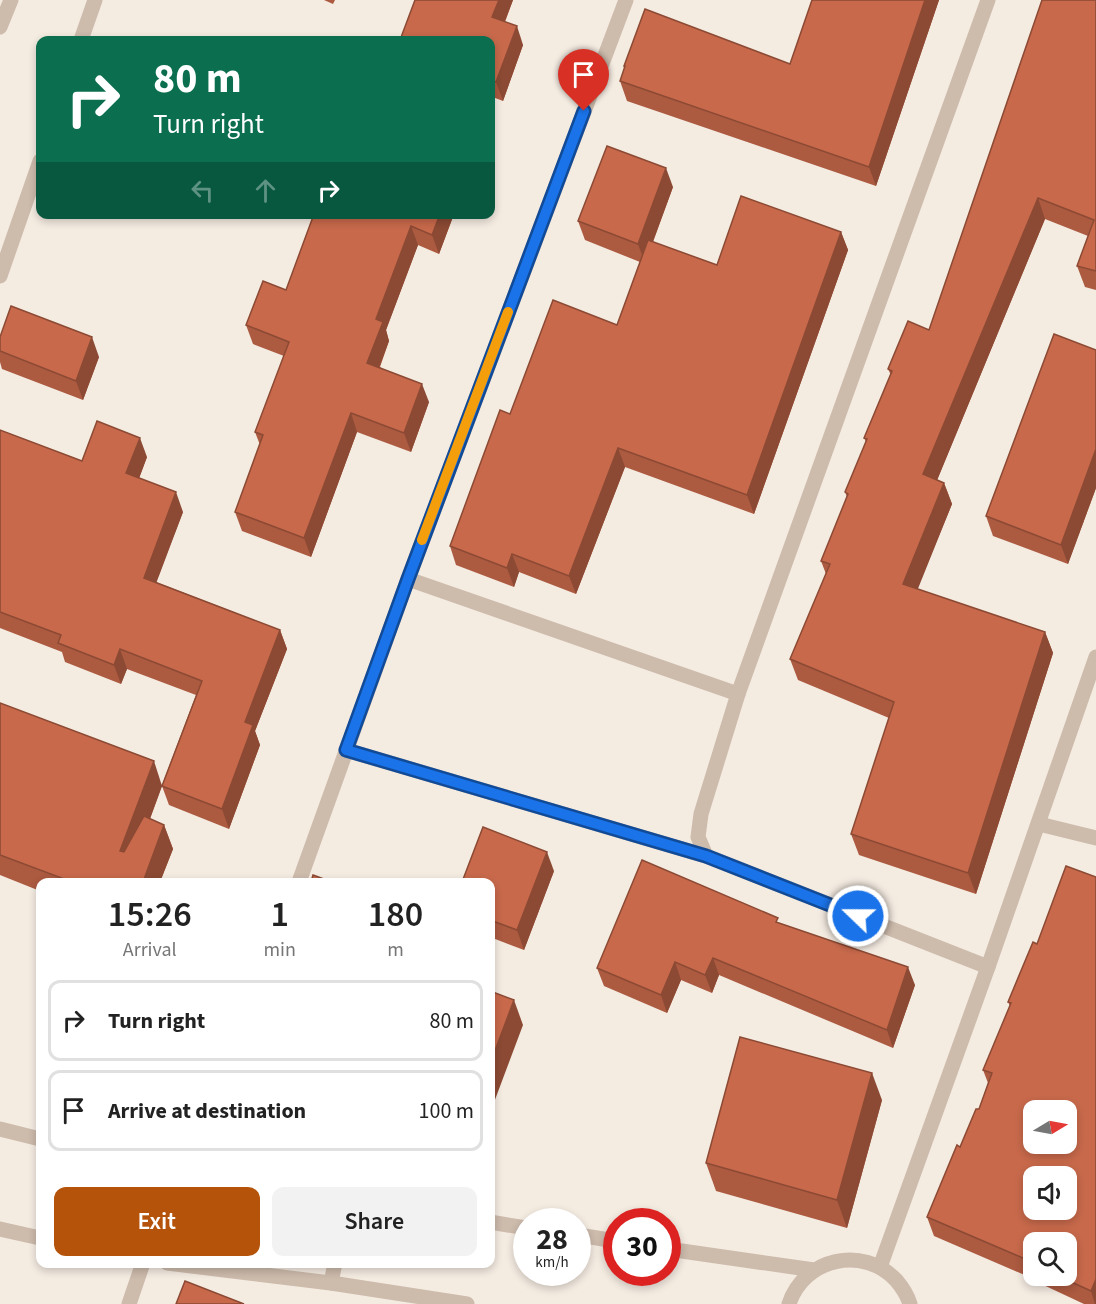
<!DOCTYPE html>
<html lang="en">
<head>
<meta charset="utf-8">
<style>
  body { margin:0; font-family:"Source Sans 3",sans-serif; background:#f2f2f2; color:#222; height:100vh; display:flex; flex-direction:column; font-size:22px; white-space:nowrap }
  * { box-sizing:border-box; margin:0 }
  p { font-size:20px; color:#767676 }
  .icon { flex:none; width:33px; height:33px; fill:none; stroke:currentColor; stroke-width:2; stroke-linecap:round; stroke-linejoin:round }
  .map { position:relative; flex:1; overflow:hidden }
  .sheet { position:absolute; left:36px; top:878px; width:459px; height:390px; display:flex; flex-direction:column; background:#fff; border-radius:12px; box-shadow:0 3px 9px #0003 }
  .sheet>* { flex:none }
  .guide { position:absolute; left:36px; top:36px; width:459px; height:183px; border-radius:12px; box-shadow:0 3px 9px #0003; background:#0b6e4f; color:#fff; overflow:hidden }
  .needle { width:39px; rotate:80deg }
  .tools { position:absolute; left:1023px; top:1100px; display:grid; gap:12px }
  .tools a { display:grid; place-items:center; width:54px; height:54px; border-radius:12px; background:#fff; box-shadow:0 3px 9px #0003; font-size:30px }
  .speed { position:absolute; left:513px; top:1208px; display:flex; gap:12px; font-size:30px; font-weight:700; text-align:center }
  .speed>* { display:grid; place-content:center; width:78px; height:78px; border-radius:50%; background:#fff; box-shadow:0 3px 9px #0003; line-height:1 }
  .speed small { font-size:15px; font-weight:400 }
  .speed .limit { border:9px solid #d22; background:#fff; color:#111 }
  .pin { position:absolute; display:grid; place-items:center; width:51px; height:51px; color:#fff; margin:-62px -26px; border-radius:50% 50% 50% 0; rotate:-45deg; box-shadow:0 0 6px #0007 }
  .pin .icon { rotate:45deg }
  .me { position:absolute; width:66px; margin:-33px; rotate:292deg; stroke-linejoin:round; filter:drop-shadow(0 0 4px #0008) }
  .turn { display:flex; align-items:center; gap:21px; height:126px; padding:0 18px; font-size:27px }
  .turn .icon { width:78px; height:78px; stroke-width:2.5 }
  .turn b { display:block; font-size:42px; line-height:51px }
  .lanes { display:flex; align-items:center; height:57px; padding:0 18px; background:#0003; justify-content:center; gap:30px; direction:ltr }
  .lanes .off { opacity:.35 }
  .eta { display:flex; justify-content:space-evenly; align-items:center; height:102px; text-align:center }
  .eta b { font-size:36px; font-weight:600; line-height:42px }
  .cta { display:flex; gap:12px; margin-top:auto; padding:12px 18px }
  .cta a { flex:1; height:69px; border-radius:12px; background:#b45309; color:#fff; font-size:24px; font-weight:600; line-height:69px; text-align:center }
  .cta a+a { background:#f2f2f2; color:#222 }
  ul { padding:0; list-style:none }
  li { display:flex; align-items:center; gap:18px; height:81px; margin:0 12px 9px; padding:0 6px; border:3px solid #e0e0e0; border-radius:12px }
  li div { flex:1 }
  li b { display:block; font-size:22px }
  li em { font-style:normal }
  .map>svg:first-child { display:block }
</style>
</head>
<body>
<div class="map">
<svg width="1096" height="1304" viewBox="0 0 1096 1304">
  <rect width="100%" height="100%" fill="#f4ebe1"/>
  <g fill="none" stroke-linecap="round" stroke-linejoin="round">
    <!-- minor -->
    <g stroke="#cdbbac" stroke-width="15">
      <path d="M 0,27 L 11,0"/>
      <path d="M 81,40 L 95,0"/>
      <path d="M 0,276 L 40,161"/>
      <path d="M 408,579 L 738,694"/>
      <path d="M 346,750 L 706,856 L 988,967"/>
      <path d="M 1039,824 L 1096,838"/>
      <path d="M 706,856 L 698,837 L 701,814 L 738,694 L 988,0"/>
      <path d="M 299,882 L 408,579 L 626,0"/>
      <path d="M 0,1129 L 40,1139"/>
      <path d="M 490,1222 L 526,1228"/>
      <path d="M 0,1229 L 40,1238"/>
      <path d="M 578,1235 L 616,1241"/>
      <path d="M 668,1249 L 814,1270"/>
      <path d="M 167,1263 L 331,1283 L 467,1304"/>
      <path d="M 880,1267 L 988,967 L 1096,657"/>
      <path d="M 331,1283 L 335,1263"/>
      <path d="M 129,1304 L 143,1263"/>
      <path d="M 789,1304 C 804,1258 863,1245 896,1280 C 902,1287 907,1294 910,1304"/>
    </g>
  </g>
  <!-- wall -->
  <g fill="#ac5a40" fill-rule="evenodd">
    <path d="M 324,0 L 335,0 L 333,4 Z"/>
    <path d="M 415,0 L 513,0 L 505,22 L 523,45 L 503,101 L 490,96 L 490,40 Z"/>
    <path d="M 812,0 L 939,0 L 876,186 L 627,101 L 620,81 L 625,68 L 624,66 L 790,64 Z"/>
    <path d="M 1096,0 L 1096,290 L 1085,287 L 1077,266 L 1088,236 L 1045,219 L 937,480 L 944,483 L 952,504 L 917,589 L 1045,632 L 1053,653 L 976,894 L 859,855 L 851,834 L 889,718 L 798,680 L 790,659 L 826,574 L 821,561 L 847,497 L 845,492 L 866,442 L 864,438 L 891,375 L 888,369 L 929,330 Z"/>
    <path d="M 673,187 L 653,242 L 717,265 L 841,232 L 848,250 L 754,514 L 625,467 L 576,594 L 519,572 L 514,587 L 456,565 L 450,546 L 510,414 L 617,325 L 640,262 L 585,240 L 578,221 Z"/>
    <path d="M 314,214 L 454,214 L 439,254 L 418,245 L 386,330 L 389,341 L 380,367 L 429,402 L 411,452 L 357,432 L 311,557 L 242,531 L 235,512 L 260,445 L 255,432 L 284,356 L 253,344 L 246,325 L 286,290 Z"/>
    <path d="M 0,337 L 99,357 L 83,400 L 2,369 L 0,362 Z"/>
    <path d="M 1096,350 L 1096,488 L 1068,564 L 993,536 L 986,516 Z"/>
    <path d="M 0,430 L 82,461 L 147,457 L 139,478 L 183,512 L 156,582 L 280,630 L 287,649 L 255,731 L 260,745 L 229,829 L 169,805 L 162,786 L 150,819 L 164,825 L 173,849 L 160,882 L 40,882 L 40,891 L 0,875 L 0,703 L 162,785 L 196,695 L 127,669 L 121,684 L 65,662 L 62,652 L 0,628 Z"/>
    <path d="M 554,871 L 524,950 L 490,937 L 490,882 Z"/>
    <path d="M 780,923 L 915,985 L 893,1048 L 719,975 L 712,993 L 681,980 L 667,1013 L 604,986 L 597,968 Z"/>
    <path d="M 1033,942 L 1096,1304 L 1084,1304 L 1037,1282 L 1036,1280 L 934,1236 L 927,1217 L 979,1109 L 988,1083 L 983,1070 L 1010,1006 L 1008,1002 ZM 1034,1242 L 1066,1275 L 1034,1275 Z"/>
    <path d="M 882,1100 L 847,1228 L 716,1191 L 706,1163 Z"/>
  </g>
  <!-- shaded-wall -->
  <g fill="#8c4a34">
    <path d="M 499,0 L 513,0 L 499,36 L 492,17 Z"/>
    <path d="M 925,0 L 939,0 L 876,186 L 869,167 Z"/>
    <path d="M 517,26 L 523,45 L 503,101 L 496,82 Z"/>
    <path d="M 666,168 L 673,187 L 645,263 L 638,244 Z"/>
    <path d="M 1038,198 L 1045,219 L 931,495 L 923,474 Z"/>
    <path d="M 440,214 L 454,214 L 439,254 L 432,235 Z"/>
    <path d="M 411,226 L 418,245 L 386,330 L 389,341 L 374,381 L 367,363 L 376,319 Z"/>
    <path d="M 841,232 L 848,250 L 754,514 L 747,495 Z"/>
    <path d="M 92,337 L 99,357 L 83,400 L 76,381 Z"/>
    <path d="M 422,384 L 429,402 L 411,452 L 404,433 Z"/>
    <path d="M 351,413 L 357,432 L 311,557 L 304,538 Z"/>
    <path d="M 140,438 L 147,457 L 134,492 L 126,473 Z"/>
    <path d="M 618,448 L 625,467 L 576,594 L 569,576 Z"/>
    <path d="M 1096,449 L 1096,488 L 1068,564 L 1061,545 Z"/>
    <path d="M 944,483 L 952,504 L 911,606 L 903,584 Z"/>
    <path d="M 176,492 L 183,512 L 151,597 L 144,578 Z"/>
    <path d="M 512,554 L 519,572 L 514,587 L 507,568 Z"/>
    <path d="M 280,630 L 287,649 L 255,731 L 260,745 L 229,829 L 222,809 L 245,722 Z"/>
    <path d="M 1045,632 L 1053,653 L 976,894 L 968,873 Z"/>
    <path d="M 120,649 L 127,669 L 121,684 L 114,665 Z"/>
    <path d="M 154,761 L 162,786 L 129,875 L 120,851 Z"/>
    <path d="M 164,825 L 173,849 L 160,882 L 143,882 Z"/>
    <path d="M 547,852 L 554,871 L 524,950 L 517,930 Z"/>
    <path d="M 713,958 L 719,975 L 712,993 L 705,975 Z"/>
    <path d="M 675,962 L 681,980 L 667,1013 L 661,995 Z"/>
    <path d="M 908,967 L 915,985 L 893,1048 L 887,1030 Z"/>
    <path d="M 514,1000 L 523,1025 L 490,1113 L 490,1064 Z"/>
    <path d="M 872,1073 L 882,1100 L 847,1228 L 837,1200 Z"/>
    <path d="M 1096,1279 L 1096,1304 L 1095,1304 L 1091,1291 Z"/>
  </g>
  <!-- building -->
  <g fill="#c8694b" stroke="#8c4a34" stroke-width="1.5" fill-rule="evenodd">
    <path d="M 415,0 L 499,0 L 492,17 L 517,26 L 496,82 L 490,80 L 490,40 L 400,40 Z"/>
    <path d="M 812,0 L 925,0 L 869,167 L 620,81 L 625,66 L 624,66 L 645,9 L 790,64 Z"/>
    <path d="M 1042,0 L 1096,0 L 1096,271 L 1077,266 L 1094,220 L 1038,198 L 923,474 L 944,483 L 903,584 L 1045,632 L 968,873 L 851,834 L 894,702 L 790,659 L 830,564 L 821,561 L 848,494 L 845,492 L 867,439 L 864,438 L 892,371 L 888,369 L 908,321 L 929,330 Z"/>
    <path d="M 607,146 L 666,168 L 638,244 L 578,221 Z"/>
    <path d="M 741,196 L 841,232 L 747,495 L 618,448 L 569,576 L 512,554 L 507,568 L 450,546 L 500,410 L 510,414 L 553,300 L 617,325 L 648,240 L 717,265 Z"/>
    <path d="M 314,214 L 440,214 L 432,235 L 411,226 L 376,319 L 383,322 L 367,363 L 422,384 L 404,433 L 351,413 L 304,538 L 235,512 L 263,435 L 255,432 L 289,342 L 246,325 L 263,281 L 286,290 Z"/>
    <path d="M 11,306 L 92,337 L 76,381 L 0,351 L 0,337 Z"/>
    <path d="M 1054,334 L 1096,350 L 1096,449 L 1061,545 L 986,516 Z"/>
    <path d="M 97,421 L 140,438 L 126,473 L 176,492 L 144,578 L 280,630 L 245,722 L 253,725 L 222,809 L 162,786 L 202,681 L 120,649 L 114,665 L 58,643 L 61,635 L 0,612 L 0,430 L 82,461 Z"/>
    <path d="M 0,703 L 154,761 L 120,851 L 124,852 L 144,816 L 164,825 L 143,882 L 72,882 L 0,855 Z"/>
    <path d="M 483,827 L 547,852 L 517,930 L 490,920 L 490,882 L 462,882 Z"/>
    <path d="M 642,860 L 778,918 L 776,922 L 908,967 L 887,1030 L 713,958 L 705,975 L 675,962 L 661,995 L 597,968 Z"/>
    <path d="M 1066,866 L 1096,877 L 1096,1279 L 1091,1291 L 1056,1275 L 1066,1275 L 1066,1242 L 1034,1242 L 1034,1264 L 1030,1263 L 1030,1261 L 927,1217 L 957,1145 L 960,1147 L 976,1109 L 979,1109 L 992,1073 L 983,1070 L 1011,1003 L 1008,1002 L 1033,942 L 1037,944 ZM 1034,1110 L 1066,1110 L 1066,1143 L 1034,1143 ZM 1034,1176 L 1066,1176 L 1066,1209 L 1034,1209 Z"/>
    <path d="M 313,875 L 332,882 L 311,882 Z"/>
    <path d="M 490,991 L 514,1000 L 490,1064 Z"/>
    <path d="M 740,1037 L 872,1073 L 837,1200 L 706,1163 Z"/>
    <path d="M 185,1281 L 244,1304 L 176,1304 Z"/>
  </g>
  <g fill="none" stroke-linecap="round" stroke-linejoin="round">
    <!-- route casing -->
    <g stroke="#114b97" stroke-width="15">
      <path id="route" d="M 584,111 L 408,579 L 346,750 L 706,856 L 858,916"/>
    </g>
    <!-- route -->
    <use href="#route" stroke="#1a73e8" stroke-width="10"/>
    <!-- slow -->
    <path stroke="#f59e0b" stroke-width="10" d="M 422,540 L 508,312"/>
  </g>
</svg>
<div class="tools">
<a><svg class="needle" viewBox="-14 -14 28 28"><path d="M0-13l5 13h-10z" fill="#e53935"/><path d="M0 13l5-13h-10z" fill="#767676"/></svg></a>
<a><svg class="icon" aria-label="sound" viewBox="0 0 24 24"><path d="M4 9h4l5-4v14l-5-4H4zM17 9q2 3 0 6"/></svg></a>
<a><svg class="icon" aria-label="search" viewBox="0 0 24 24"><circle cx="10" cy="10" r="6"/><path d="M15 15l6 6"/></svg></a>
</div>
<div class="speed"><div>28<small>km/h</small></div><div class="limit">30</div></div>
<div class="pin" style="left:584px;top:111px;background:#d93025"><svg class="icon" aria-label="arrive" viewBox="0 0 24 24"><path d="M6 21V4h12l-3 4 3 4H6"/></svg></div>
<svg class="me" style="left:858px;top:916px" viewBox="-20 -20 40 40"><circle r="17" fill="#1a73e8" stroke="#fff" stroke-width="3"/><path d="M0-11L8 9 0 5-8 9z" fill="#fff"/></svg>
<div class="guide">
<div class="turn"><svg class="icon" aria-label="right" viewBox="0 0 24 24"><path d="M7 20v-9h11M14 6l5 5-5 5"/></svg><div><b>80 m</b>Turn right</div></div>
<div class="lanes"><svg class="icon off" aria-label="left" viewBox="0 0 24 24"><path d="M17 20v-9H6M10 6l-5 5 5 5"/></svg><svg class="icon off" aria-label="ahead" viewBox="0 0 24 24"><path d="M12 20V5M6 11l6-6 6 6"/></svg><svg class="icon" aria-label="right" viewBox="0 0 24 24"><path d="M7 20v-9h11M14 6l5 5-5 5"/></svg></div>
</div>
<section class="sheet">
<div class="eta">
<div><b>15:26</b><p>Arrival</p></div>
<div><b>1</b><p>min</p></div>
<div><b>180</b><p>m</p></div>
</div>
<ul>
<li><svg class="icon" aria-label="right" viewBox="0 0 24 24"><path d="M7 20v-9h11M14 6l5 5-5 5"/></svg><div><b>Turn right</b></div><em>80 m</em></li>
<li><svg class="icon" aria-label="arrive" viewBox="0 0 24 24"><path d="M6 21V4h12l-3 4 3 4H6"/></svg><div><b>Arrive at destination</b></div><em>100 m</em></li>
</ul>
<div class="cta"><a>Exit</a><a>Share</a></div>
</section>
</div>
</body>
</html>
